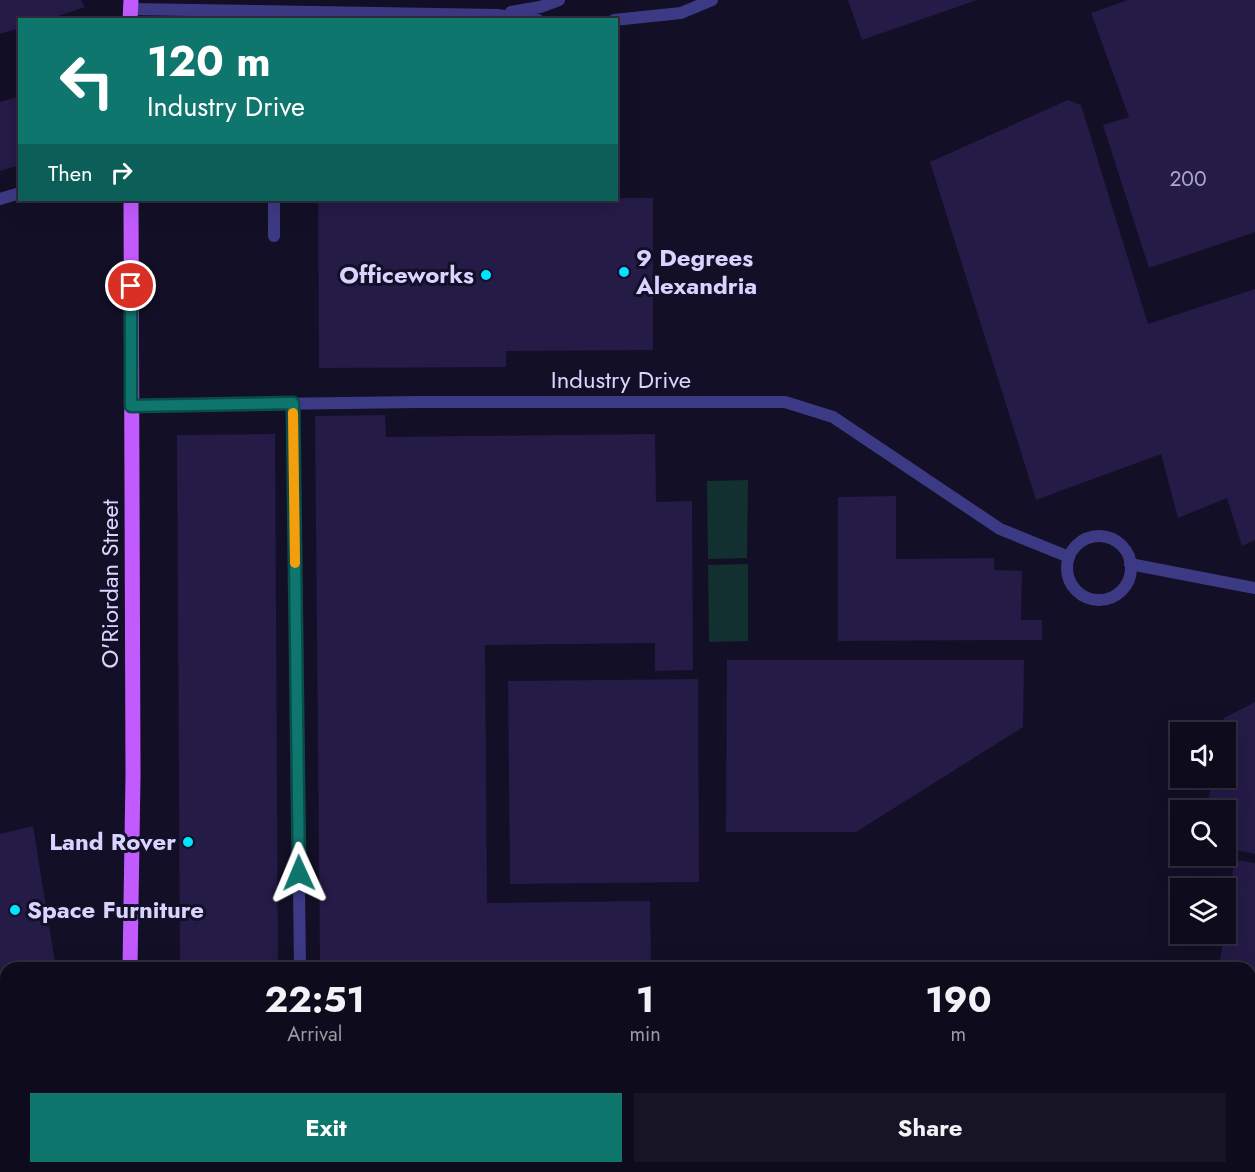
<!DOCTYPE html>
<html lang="en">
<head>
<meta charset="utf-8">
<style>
  body { margin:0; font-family:Jost,sans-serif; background:#171425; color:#f1f3f6; height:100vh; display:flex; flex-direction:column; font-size:22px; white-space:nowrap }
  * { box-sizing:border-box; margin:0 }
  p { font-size:20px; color:#9b9ba3 }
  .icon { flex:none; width:33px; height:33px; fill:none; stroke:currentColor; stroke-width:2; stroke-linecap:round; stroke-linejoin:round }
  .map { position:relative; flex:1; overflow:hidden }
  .drawer { position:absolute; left:0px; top:962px; width:1256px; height:212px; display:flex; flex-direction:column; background:#0e0b1c; border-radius:18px 18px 0 0; box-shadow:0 6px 24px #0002,0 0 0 2px #2e2b3b }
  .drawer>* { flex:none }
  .guide { position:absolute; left:18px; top:18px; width:600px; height:183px; border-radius:0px; box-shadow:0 6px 24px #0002,0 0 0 2px #2e2b3b; background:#0f766e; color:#fff; overflow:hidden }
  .tools { position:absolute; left:1170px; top:722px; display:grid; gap:12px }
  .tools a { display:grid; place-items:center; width:66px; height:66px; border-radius:0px; background:#0e0b1c; box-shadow:0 6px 24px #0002,0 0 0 2px #2e2b3b; font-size:30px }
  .pin { position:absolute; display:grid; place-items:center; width:51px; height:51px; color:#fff; margin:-26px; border:3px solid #fff; border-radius:50%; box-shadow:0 2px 6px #0007 }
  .me { position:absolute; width:66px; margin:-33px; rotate:359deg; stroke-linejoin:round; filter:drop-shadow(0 0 4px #0008) }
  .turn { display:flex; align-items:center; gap:21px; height:126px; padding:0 30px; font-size:27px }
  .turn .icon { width:78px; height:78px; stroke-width:2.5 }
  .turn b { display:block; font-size:42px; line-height:51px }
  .then { display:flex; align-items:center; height:57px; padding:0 30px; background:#0003; gap:12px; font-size:22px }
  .eta { display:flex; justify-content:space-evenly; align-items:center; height:102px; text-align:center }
  .eta b { font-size:36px; font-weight:700; line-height:42px }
  .button { display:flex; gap:12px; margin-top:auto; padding:12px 30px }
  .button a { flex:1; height:69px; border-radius:0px; background:#0f766e; color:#fff; font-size:24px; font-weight:700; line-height:69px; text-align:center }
  .button a+a { background:#171425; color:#f1f3f6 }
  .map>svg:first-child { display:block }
</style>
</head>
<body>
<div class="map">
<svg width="1255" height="1172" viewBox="0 0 1255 1172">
  <rect width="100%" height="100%" fill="#130f26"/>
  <!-- green -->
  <g fill="#12302f">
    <path d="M 748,480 L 747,558 L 708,559 L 707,481 Z"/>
    <path d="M 748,564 L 748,641 L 709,642 L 708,565 Z"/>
  </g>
  <!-- building -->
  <g fill="#241b47">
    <path d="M 0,0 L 81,0 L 85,7 L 46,20 L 20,20 L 20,28 L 0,34 Z"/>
    <path d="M 848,0 L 977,0 L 862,40 Z"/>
    <path d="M 1128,0 L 1255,0 L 1255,232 L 1149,268 L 1103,125 L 1129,117 L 1091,13 Z"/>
    <path d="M 20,96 L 20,165 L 0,171 L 0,102 Z"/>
    <path d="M 1068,100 L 1081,105 L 1148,324 L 1255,289 L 1255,540 L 1242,546 L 1227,498 L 1178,518 L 1161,454 L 1036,500 L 930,162 Z"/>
    <path d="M 616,198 L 653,198 L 653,350 L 506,351 L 506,367 L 319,368 L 318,200 Z"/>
    <path d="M 385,415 L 386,437 L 655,434 L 656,502 L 692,501 L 693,670 L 655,671 L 655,643 L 485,645 L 487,903 L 650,901 L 651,959 L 639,968 L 320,968 L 315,416 Z"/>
    <path d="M 275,434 L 278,968 L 180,968 L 177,435 Z"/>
    <path d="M 896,496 L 896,559 L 994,558 L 994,570 L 1022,571 L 1021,620 L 1042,620 L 1042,640 L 838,641 L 838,497 Z"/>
    <path d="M 727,660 L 1024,660 L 1023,727 L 856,832 L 726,832 Z"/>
    <path d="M 698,679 L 699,882 L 510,884 L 508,681 Z"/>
    <path d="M 1255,702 L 1255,854 L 1226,848 L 1226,810 L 1206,810 L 1213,777 L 1226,777 L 1226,732 L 1221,732 L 1224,718 Z"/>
    <path d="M 33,826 L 56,968 L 6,968 L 6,1127 L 0,1128 L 0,834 Z"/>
    <path d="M 1234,860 L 1255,863 L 1255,993 L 1250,993 L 1250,968 L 1219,968 L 1224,933 L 1226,933 Z"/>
    <path d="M 346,1167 L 485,1167 L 485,1172 L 325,1172 L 325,1168 Z"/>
    <rect x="618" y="1167" width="311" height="5"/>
    <rect x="1012" y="1167" width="64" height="5"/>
    <rect x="1139" y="1167" width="41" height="5"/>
  </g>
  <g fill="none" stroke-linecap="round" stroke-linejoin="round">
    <!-- service -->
    <g stroke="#3d3a85" stroke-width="12">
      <path d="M 130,9 L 498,15 L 538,20"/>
      <path d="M 511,12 L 540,7 L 559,0"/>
      <path d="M 614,20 L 681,13 L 712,0"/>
      <path d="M 0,199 L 20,193"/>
      <path d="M 274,200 L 274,236"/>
      <path d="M 293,403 L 300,968"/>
      <path d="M 131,406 L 418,402 L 785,402 L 833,417 L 1000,529 L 1069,557"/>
      <circle cx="1099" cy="568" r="32"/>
      <path d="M 1130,564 L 1255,588"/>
    </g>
    <!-- primary -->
    <g stroke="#c25bff" stroke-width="15">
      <path d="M 130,20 L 131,0"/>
      <path d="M 130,968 L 133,776 L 131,200"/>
      <path d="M 133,1167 L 133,1172"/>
    </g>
  </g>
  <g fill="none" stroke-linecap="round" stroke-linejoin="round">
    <!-- route casing -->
    <g stroke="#0a4d48" stroke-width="15">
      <path id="route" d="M 131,286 L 131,406 L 293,403 L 299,873"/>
    </g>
    <!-- route -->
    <use href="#route" stroke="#0f766e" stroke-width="10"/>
    <!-- slow -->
    <path stroke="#f59e0b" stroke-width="10" d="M 293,413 L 295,563"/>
  </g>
  <!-- markers -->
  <g fill="#00e5ff" stroke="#130f26" stroke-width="2">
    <circle cx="624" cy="272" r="6"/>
    <circle cx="486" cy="275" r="6"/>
    <circle cx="188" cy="842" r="6"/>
    <circle cx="15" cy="910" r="6"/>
  </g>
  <g text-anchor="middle" stroke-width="6" stroke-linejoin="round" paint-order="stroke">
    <!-- number labels -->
    <g font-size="21" fill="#aca6d1">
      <text x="1188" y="186">200</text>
    </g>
    <!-- poi labels -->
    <g font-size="24" font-weight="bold" fill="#d9d4ff" stroke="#130f26" text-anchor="start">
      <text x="636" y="266">9 Degrees<tspan x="636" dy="28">Alexandria</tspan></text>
      <text x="474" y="283" text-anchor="end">Officeworks</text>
      <text x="176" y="850" text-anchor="end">Land Rover</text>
      <text x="27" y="918">Space Furniture</text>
    </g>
    <!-- street labels -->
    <g font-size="24" fill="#d9d4ff" stroke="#130f26">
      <text x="621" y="388">Industry Drive</text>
      <text transform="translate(110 584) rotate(-90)" y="8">O'Riordan Street</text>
    </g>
  </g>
</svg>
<div class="tools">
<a><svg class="icon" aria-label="sound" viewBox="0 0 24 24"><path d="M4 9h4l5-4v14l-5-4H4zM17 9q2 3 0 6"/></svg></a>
<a><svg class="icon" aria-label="search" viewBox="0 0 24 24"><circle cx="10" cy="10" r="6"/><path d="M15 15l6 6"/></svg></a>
<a><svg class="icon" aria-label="layers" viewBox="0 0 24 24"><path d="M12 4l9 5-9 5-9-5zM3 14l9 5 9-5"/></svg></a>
</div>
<div class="pin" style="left:131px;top:286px;background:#d93025"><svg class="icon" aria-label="arrive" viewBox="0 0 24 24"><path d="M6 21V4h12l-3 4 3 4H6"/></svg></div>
<svg class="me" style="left:299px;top:873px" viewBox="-20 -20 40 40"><path d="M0-17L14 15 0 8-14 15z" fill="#0f766e" stroke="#fff" stroke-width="4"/></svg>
<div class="guide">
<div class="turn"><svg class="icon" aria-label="left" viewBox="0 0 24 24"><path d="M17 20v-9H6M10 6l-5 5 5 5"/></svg><div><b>120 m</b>Industry Drive</div></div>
<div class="then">Then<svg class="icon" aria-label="right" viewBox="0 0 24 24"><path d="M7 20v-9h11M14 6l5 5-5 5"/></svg></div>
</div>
<section class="drawer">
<div class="eta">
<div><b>22:51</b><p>Arrival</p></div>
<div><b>1</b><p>min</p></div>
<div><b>190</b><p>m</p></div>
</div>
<div class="button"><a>Exit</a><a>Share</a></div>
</section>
</div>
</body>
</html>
